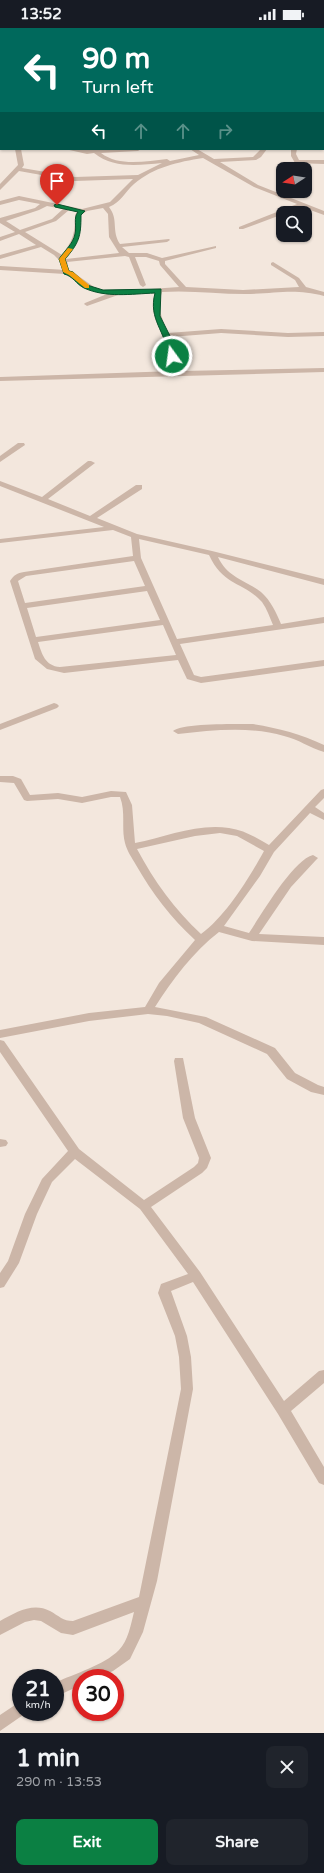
<!DOCTYPE html>
<html lang="en">
<head>
<meta charset="utf-8">
<style>
  body { margin:0; font-family:"Varela Round",sans-serif; background:#20242c; color:#f1f3f6; height:100vh; display:flex; flex-direction:column; font-size:15px; white-space:nowrap }
  * { box-sizing:border-box; margin:0 }
  p { font-size:13px; color:#9ea1a6 }
  .icon { flex:none; width:22px; height:22px; fill:none; stroke:currentColor; stroke-width:2; stroke-linecap:round; stroke-linejoin:round }
  .map { position:relative; height:1705px; overflow:hidden }
  .side { display:flex; flex-direction:column; background:#171b24; flex:1 }
  .side>* { flex:none }
  .top-card { position:absolute; left:0px; top:0px; width:324px; height:122px; box-shadow:0 1px 3px #0004; background:#00695c; color:#fff; overflow:hidden }
  .needle { width:26px; rotate:258deg }
  .tools { position:absolute; left:276px; top:134px; display:grid; gap:8px }
  .tools a { display:grid; place-items:center; width:36px; height:36px; border-radius:8px; background:#171b24; box-shadow:0 1px 3px #0004; font-size:20px }
  .speed { position:absolute; left:12px; top:1641px; display:flex; gap:8px; font-size:20px; font-weight:700; text-align:center }
  .speed>* { display:grid; place-content:center; width:52px; height:52px; border-radius:50%; background:#171b24; box-shadow:0 1px 3px #0004; line-height:1 }
  .speed small { font-size:10px; font-weight:400 }
  .speed .limit { border:6px solid #d22; background:#fff; color:#111 }
  .pin { position:absolute; display:grid; place-items:center; width:34px; height:34px; color:#fff; margin:-41px -17px; border-radius:50% 50% 50% 0; rotate:-45deg; box-shadow:0 0 4px #0007 }
  .pin .icon { rotate:45deg }
  .me { position:absolute; width:44px; margin:-22px; rotate:346deg; stroke-linejoin:round; filter:drop-shadow(0 0 3px #0008) }
  .turn { display:flex; align-items:center; gap:14px; height:84px; padding:0 16px; font-size:18px }
  .turn .icon { width:52px; height:52px; stroke-width:2.5 }
  .turn b { display:block; font-size:28px; line-height:34px }
  .lanes { display:flex; align-items:center; height:38px; padding:0 16px; background:#0003; justify-content:center; gap:20px; direction:ltr }
  .lanes .off { opacity:.35 }
  .round { display:grid; place-items:center; flex:none; width:42px; height:42px; border-radius:8px; background:#20242c }
  .overview { display:flex; align-items:center; justify-content:space-between; height:68px; padding:0 16px }
  h1 { font-size:24px; font-weight:700; line-height:30px }
  .button { display:flex; gap:8px; margin-top:auto; padding:8px 16px }
  .button a { flex:1; height:46px; border-radius:8px; background:#0b8043; color:#fff; font-size:16px; font-weight:700; line-height:46px; text-align:center }
  .button a+a { background:#20242c; color:#f1f3f6 }
  .status { display:flex; justify-content:space-between; align-items:center; height:28px; padding:0 20px; background:#171b24; direction:ltr }
  .status svg { height:11px; fill:currentColor }
  .map>svg:first-child { display:block }
</style>
</head>
<body>
<div class="status"><b>13:52</b><svg viewBox="0 0 49 12"><path d="M0 12V9h3v3zM5 12V6h3v6zM10 12V3h3v9zM15 12V0h3v12zM26 1h20v11H26zM47 4h2v5h-2z"/></svg></div>
<div class="map">
<svg width="324" height="1705" viewBox="0 0 324 1705">
  <rect width="100%" height="100%" fill="#f3e7dd"/>
  <g fill="none" stroke-linecap="round" stroke-linejoin="round">
    <!-- minor -->
    <g fill="#ccb6a8" fill-rule="evenodd">
      <path d="M 23,0 L 29,0 L 30,1 L 24,1 Z"/>
      <path d="M 54,0 L 67,0 L 53,1 Z"/>
      <rect x="323" y="70" width="1" height="4"/>
      <rect x="323" y="83" width="1" height="4"/>
      <rect x="0" y="107" width="1" height="4"/>
      <rect x="323" y="114" width="1" height="4"/>
      <path d="M 15,121 L 21,121 L 24,137 L 22,140 L 75,149 L 138,147 L 162,135 C 139,137 114,141 94,125 L 87,126 L 65,121 L 141,121 L 138,123 L 101,125 C 119,139 146,133 167,131 L 170,133 L 199,127 L 190,121 L 197,121 L 214,131 L 253,129 L 261,121 L 267,121 L 261,129 L 256,132 L 220,134 L 258,157 L 324,183 L 324,187 L 302,179 L 243,201 L 239,201 L 239,199 L 297,176 L 254,159 L 203,130 C 178,134 154,139 134,156 C 125,164 121,174 109,179 C 119,192 111,202 120,216 L 169,211 L 170,212 L 167,214 L 122,219 L 129,225 L 147,225 L 162,230 L 216,218 L 216,220 L 165,233 L 165,236 L 186,259 L 243,262 L 299,259 L 295,252 L 271,237 L 271,235 L 273,234 L 299,250 L 306,259 L 324,264 L 324,268 C 293,260 276,266 245,266 C 217,266 190,262 162,264 C 157,280 162,291 168,305 L 221,301 L 288,305 L 324,304 L 324,308 L 288,309 L 221,305 L 170,309 L 182,343 L 324,340 L 324,344 L 0,353 L 0,349 L 175,343 C 171,334 169,325 166,316 C 160,296 148,287 155,265 L 118,267 L 87,278 L 84,276 L 85,275 L 107,266 L 89,261 L 65,246 L 0,242 L 0,238 L 66,242 L 77,247 L 94,259 L 103,262 L 123,263 L 179,259 L 160,237 L 159,233 L 146,229 L 135,229 L 146,257 L 143,259 L 140,257 L 129,229 L 125,228 L 67,234 L 68,236 L 65,238 L 54,227 L 41,219 L 0,231 L 0,227 L 36,217 L 19,206 L 0,213 L 0,209 L 15,204 L 0,195 L 0,190 L 35,180 L 40,176 L 19,172 L 0,177 L 0,173 L 19,168 L 82,181 L 110,174 L 133,151 L 75,153 L 19,143 L 0,162 L 0,156 L 18,137 ZM 47,178 L 63,181 L 52,191 L 20,202 L 6,193 L 39,182 ZM 103,180 L 108,186 L 109,209 L 119,225 L 66,231 C 79,215 81,208 81,187 L 87,183 ZM 69,182 L 77,184 L 75,187 C 75,206 73,212 62,227 L 25,204 L 56,193 Z"/>
      <path d="M 291,121 L 297,121 L 296,126 L 299,132 L 324,132 L 324,136 L 295,135 L 291,128 Z"/>
      <path d="M 18,415 L 24,415 L 25,417 L 0,434 L 0,428 Z"/>
      <path d="M 88,433 L 91,433 L 95,435 L 48,471 L 90,488 L 136,457 L 142,457 L 142,461 L 97,490 L 137,506 L 212,523 L 324,551 L 324,557 L 218,529 C 227,549 245,552 261,564 C 271,573 276,584 281,596 L 324,589 L 324,595 L 180,616 L 194,647 L 201,649 L 324,632 L 324,638 L 201,655 L 187,651 L 178,632 L 64,645 L 47,641 L 35,631 L 10,553 C 14,547 17,545 24,544 L 133,528 L 131,509 L 113,502 L 0,515 L 0,511 L 104,499 L 0,458 L 0,453 L 42,469 ZM 139,511 L 209,527 C 224,559 243,553 262,574 C 267,581 270,590 273,597 L 177,611 L 141,530 ZM 134,533 L 145,558 L 25,575 L 18,553 L 26,548 ZM 147,563 L 160,592 L 36,609 L 27,580 ZM 163,597 L 176,627 L 60,639 C 45,638 42,626 38,614 Z"/>
      <path d="M 54,675 L 57,676 L 59,678 L 57,680 L 0,702 L 0,696 Z"/>
      <path d="M 253,696 C 278,700 301,706 324,717 L 324,724 C 310,720 298,711 284,708 C 250,698 213,702 178,706 L 173,703 C 181,695 240,696 253,696 Z"/>
      <path d="M 0,748 L 13,748 L 21,751 L 30,767 L 58,765 L 82,769 L 111,763 L 126,764 L 132,777 L 135,815 C 165,809 198,795 229,800 C 244,802 257,810 269,817 L 321,762 L 324,761 L 324,770 L 315,779 L 324,785 L 324,792 L 310,785 L 274,824 L 260,848 L 224,898 L 249,905 C 261,887 293,832 313,827 L 318,830 L 316,832 L 291,859 L 259,906 L 324,909 L 324,917 L 252,913 L 219,904 C 193,924 173,951 155,979 L 206,989 L 275,1020 L 295,1045 L 318,1057 L 324,1059 L 324,1067 L 311,1064 L 287,1051 L 267,1026 L 199,995 L 167,988 L 148,986 L 89,993 L 0,1010 L 0,1002 L 89,985 L 145,979 L 159,955 L 195,912 C 171,890 152,865 136,837 C 132,830 127,823 125,815 C 121,800 126,784 120,769 L 111,769 L 82,775 L 58,771 L 27,773 L 24,772 L 14,755 L 0,754 ZM 220,805 L 237,808 L 264,823 C 249,850 226,888 201,906 C 175,882 154,853 137,821 L 195,808 Z"/>
      <path d="M 0,1012 L 4,1013 L 79,1121 L 144,1172 L 194,1139 L 198,1135 L 199,1130 L 183,1090 L 174,1033 L 175,1030 L 183,1030 L 195,1090 L 211,1130 L 207,1140 L 202,1145 L 151,1179 L 200,1244 L 284,1373 L 319,1343 L 324,1342 L 324,1355 L 291,1383 L 324,1439 L 324,1457 L 319,1455 L 278,1386 L 193,1254 L 171,1263 L 187,1308 L 191,1329 L 193,1361 L 157,1553 L 143,1604 L 130,1631 L 113,1643 L 97,1650 L 81,1650 L 81,1657 L 55,1669 L 55,1655 C 75,1645 103,1638 119,1622 C 128,1613 131,1596 134,1584 L 73,1607 L 61,1605 L 41,1593 L 34,1592 L 25,1594 L 0,1607 L 0,1593 C 16,1584 33,1574 50,1583 C 59,1588 63,1593 73,1593 L 139,1569 L 181,1361 L 179,1329 L 175,1308 L 158,1265 L 161,1256 L 188,1246 L 140,1181 L 75,1131 L 52,1154 L 37,1186 L 19,1235 L 4,1259 L 0,1260 L 0,1245 L 8,1233 L 25,1186 L 42,1151 L 68,1123 L 0,1024 Z"/>
      <path d="M 0,1111 L 6,1112 L 8,1115 L 6,1118 L 0,1119 Z"/>
      <path d="M 21,1673 L 21,1684 L 26,1685 L 0,1703 L 0,1687 Z"/>
    </g>
  </g>
  <!-- route -->
  <path fill="#0b8043" stroke="#07532c" d="M 57,176 L 85,183 L 81,187 C 81,209 79,215 65,231 L 69,243 L 73,244 L 87,257 L 103,262 L 161,261 L 160,288 L 174,316 L 174,330 L 168,328 C 166,303 148,292 155,265 C 131,266 106,270 84,260 C 76,256 73,248 64,246 L 59,231 C 65,222 73,216 75,206 C 77,198 73,190 78,184 L 55,179 L 54,177 Z"/>
  <!-- slow -->
  <path fill="#f59e0b" d="M 68,220 L 73,221 L 65,231 L 69,243 L 73,244 L 89,257 L 89,260 L 85,260 L 69,247 L 63,244 L 59,231 Z"/>
</svg>
<div class="tools">
<a><svg class="needle" viewBox="-14 -14 28 28"><path d="M0-13l5 13h-10z" fill="#e53935"/><path d="M0 13l5-13h-10z" fill="#9ea1a6"/></svg></a>
<a><svg class="icon" aria-label="search" viewBox="0 0 24 24"><circle cx="10" cy="10" r="6"/><path d="M15 15l6 6"/></svg></a>
</div>
<div class="speed"><div>21<small>km/h</small></div><div class="limit">30</div></div>
<div class="pin" style="left:57px;top:177px;background:#d93025"><svg class="icon" aria-label="arrive" viewBox="0 0 24 24"><path d="M6 21V4h12l-3 4 3 4H6"/></svg></div>
<svg class="me" style="left:172px;top:328px" viewBox="-20 -20 40 40"><circle r="17" fill="#0b8043" stroke="#fff" stroke-width="3"/><path d="M0-11L8 9 0 5-8 9z" fill="#fff"/></svg>
<div class="top-card">
<div class="turn"><svg class="icon" aria-label="left" viewBox="0 0 24 24"><path d="M17 20v-9H6M10 6l-5 5 5 5"/></svg><div><b>90 m</b>Turn left</div></div>
<div class="lanes"><svg class="icon" aria-label="left" viewBox="0 0 24 24"><path d="M17 20v-9H6M10 6l-5 5 5 5"/></svg><svg class="icon off" aria-label="ahead" viewBox="0 0 24 24"><path d="M12 20V5M6 11l6-6 6 6"/></svg><svg class="icon off" aria-label="ahead" viewBox="0 0 24 24"><path d="M12 20V5M6 11l6-6 6 6"/></svg><svg class="icon off" aria-label="right" viewBox="0 0 24 24"><path d="M7 20v-9h11M14 6l5 5-5 5"/></svg></div>
</div>
</div>
<section class="side">
<div class="overview"><div><h1>1 min</h1><p>290 m · 13:53</p></div><a class="round"><svg class="icon" aria-label="close" viewBox="0 0 24 24"><path d="M6 6l12 12M18 6L6 18"/></svg></a></div>
<div class="button"><a>Exit</a><a>Share</a></div>
</section>
</body>
</html>
